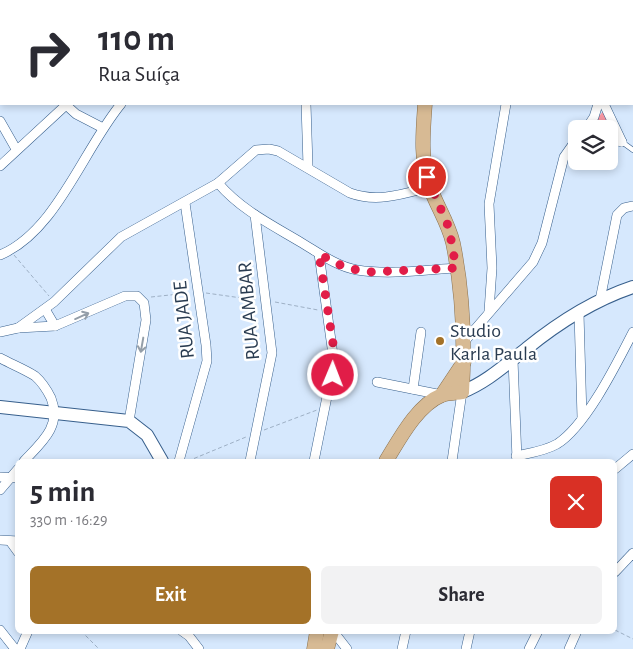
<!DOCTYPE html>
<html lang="en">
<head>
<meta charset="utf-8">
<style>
  body { margin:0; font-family:"Alegreya Sans",sans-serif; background:#f2f2f3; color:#2b2b33; height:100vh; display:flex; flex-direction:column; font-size:19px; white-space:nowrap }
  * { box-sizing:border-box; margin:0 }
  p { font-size:16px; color:#7c7c81 }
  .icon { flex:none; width:28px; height:28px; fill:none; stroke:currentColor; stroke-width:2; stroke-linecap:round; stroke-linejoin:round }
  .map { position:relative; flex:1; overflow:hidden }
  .panel { position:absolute; left:15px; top:459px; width:602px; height:175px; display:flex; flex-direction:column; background:#fff; border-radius:8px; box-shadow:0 2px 8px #0003 }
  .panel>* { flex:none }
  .hud { position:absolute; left:0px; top:0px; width:634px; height:105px; box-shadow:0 2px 8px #0003; background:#fff; color:#2b2b33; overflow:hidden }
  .tools { position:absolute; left:568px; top:120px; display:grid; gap:10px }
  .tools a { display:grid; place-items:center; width:50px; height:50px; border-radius:8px; background:#fff; box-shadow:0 2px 8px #0003; font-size:25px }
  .pin { position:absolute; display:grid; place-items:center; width:42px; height:42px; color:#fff; margin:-21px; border:2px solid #fff; border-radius:50%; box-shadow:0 1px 5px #0007 }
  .me { position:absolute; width:55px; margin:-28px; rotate:1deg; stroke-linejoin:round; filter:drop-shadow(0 0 4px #0008) }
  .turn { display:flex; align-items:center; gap:18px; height:105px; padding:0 15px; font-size:22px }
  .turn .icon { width:65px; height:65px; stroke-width:2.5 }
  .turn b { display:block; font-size:35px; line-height:42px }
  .round { display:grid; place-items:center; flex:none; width:52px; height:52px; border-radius:8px; background:#f2f2f3 }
  .summary { display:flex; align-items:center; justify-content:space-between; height:85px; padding:0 15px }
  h1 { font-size:30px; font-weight:700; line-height:38px }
  .button { display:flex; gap:10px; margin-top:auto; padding:10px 15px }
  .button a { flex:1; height:58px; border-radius:8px; background:#a47228; color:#fff; font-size:20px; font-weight:700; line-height:58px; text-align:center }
  .button a+a { background:#f2f2f3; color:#2b2b33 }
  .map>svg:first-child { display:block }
</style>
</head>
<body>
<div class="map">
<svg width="633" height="649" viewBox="0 0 633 649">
  <rect width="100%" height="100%" fill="#d6e8fd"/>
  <!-- green -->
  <path fill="#f897a2" d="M 604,110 L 617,137 L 609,136 L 609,129 L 589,129 Z"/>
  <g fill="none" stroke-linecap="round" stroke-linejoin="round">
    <!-- lane casing -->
    <g stroke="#375f8c" stroke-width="5.5">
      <g id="lane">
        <path d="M 632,35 L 633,35"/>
        <path d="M 622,142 L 633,150"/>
      </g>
    </g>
    <!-- street casing -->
    <g stroke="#375f8c" stroke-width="10">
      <g id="street">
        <path d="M 85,0 L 86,1"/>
        <path d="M 507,0 L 508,1"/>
        <path d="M 65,1 L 68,0"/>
        <path d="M 189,1 L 190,0"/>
        <path d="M 0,31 L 1,30"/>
        <path d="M 632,40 L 633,40"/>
        <path d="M 65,104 L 76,114 L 103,128"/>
        <path d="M 306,104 L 308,166"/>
        <path d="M 604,104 L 622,142"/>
        <path d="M 0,121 L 16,149"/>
        <path d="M 586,129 L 594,117 L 598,104"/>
        <path d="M 609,139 L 622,142"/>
        <path d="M 0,166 L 66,105"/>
        <path d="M 218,183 C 241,210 272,225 302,243 C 319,253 336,266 357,270 C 389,275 424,270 456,268"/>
        <path d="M 0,255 C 56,232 83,150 121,104"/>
        <path d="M 600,300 L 617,215 L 624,208 L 633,206"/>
        <path d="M 45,309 L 55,326"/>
        <path d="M 489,311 L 492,268 L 489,204 L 506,104"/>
        <path d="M 579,313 L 582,418"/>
        <path d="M 18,328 L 54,302 L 121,237 L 218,183 L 256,150 L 269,149 L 278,151 L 350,193 C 377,203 403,194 430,187"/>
        <path d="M 0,332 L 18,328 L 55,326 L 125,296 L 137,296 L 144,303 L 146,320 L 129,421"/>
        <path d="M 464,342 L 533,262 L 542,243 L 564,157 L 576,140"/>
        <path d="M 0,358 C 11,364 24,369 35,376 C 42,382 47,390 51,398 C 62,426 42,442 24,461"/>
        <path d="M 513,360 L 517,459"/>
        <path d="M 377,382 L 442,395"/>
        <path d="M 413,389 L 421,332"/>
        <path d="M 516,456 C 530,453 545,451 557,444 C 586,426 617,363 633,332"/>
        <path d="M 179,461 L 207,361 L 206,345 L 185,203"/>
        <path d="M 250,461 L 272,353 L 255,215"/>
        <path d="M 314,461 L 334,362 L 319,254"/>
        <path d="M 452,461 L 462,392"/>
        <path d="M 615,469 L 633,454"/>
        <path d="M 0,477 L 18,478"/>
        <path d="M 0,490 L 18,469"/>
        <path d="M 0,540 L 18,541"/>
        <path d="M 10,541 L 18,552"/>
        <path d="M 615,572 L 633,553"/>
        <path d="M 0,630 L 15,649"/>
        <path d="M 182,631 L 189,636 L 199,649"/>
        <path d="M 333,631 L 347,649"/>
        <path d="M 20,649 L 28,631"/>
        <path d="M 402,649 L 406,631"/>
        <path d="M 466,649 L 470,631"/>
        <path d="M 529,649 L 538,631"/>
        <path d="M 569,649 L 577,631"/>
      </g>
    </g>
    <!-- secondary casing -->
    <g stroke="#375f8c" stroke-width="14">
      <g id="secondary">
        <path d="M 462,392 C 487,382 505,365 526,349 C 558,323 594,300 633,287"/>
        <path d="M 0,407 L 129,421 L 147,435 L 162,461"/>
      </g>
    </g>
    <!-- primary casing -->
    <g stroke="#89704e" stroke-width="15">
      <g id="primary">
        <path d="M 462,1 L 462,0"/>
        <path d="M 425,104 C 423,131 420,161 430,187 C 437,207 448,222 453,243 C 463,292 465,342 462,392"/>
        <path d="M 442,395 L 464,362"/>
        <path d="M 386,461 C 399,440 417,405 442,395 C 448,393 456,393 462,392"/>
        <path d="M 314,649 L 317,631"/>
        <path d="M 327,649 L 332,631"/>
      </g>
    </g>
    <!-- path -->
    <g stroke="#9eb0c5" stroke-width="1" stroke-dasharray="4 2.5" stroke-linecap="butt">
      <path d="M 14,255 L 49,296"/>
      <path d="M 206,293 L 256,300"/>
      <path d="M 151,297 L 189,293"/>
      <path d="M 275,302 L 318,310"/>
      <path d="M 264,430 L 317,410"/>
      <path d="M 188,461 L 246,437"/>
      <path d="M 615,630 L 633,639"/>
      <path d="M 81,631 L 99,649"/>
    </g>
    <!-- lane -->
    <use href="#lane" stroke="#fff" stroke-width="4.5"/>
    <!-- street -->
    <use href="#street" stroke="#fff" stroke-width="9"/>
    <!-- secondary -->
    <use href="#secondary" stroke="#fff" stroke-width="12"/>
    <!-- primary -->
    <use href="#primary" stroke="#d7ba94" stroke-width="14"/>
  </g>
  <!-- one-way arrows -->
  <defs><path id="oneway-shaft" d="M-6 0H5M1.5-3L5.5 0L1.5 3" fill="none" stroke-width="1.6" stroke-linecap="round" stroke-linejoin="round" transform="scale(1.25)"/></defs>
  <g stroke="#949ea8">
    <use href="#oneway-shaft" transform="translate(82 316) rotate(-24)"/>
    <use href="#oneway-shaft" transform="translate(142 345) rotate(100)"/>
  </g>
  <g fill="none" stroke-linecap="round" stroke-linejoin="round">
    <!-- route -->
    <path stroke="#e11d48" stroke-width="9" stroke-dasharray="0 16.2" d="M 333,375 L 334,350 L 319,254 L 346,268 L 370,272 L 456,268 L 449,228 L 427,177"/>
  </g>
  <!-- markers -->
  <circle fill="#a47228" stroke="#fff" stroke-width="2" cx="440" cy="341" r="5"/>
  <g text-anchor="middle" stroke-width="5" stroke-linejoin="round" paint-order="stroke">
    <!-- street labels -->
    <g font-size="20" fill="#2a3c51" stroke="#fff">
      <text transform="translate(248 311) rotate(-95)" y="7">RUA AMBAR</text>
      <text transform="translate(183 320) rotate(-96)" y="7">RUA JADE</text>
    </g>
    <!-- poi labels -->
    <g font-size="20" fill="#2a3c51" stroke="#fff" text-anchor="start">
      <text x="450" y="337">Studio<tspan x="450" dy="23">Karla Paula</tspan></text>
    </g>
  </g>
</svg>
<div class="tools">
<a><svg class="icon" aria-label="layers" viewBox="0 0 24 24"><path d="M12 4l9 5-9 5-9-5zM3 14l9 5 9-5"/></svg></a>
</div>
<div class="pin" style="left:427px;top:177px;background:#d93025"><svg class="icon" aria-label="arrive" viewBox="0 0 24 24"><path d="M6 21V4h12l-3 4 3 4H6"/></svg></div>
<svg class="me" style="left:333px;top:375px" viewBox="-20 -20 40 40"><circle r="17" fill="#e11d48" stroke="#fff" stroke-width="3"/><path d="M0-11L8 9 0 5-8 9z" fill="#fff"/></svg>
<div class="hud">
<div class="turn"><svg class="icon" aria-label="right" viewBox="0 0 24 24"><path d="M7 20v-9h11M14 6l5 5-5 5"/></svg><div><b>110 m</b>Rua Suíça</div></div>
</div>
<section class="panel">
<div class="summary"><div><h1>5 min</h1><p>330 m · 16:29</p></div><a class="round" style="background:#d93025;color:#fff"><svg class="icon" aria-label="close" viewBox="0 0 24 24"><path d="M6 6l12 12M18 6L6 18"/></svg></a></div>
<div class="button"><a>Exit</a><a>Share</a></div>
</section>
</div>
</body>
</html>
